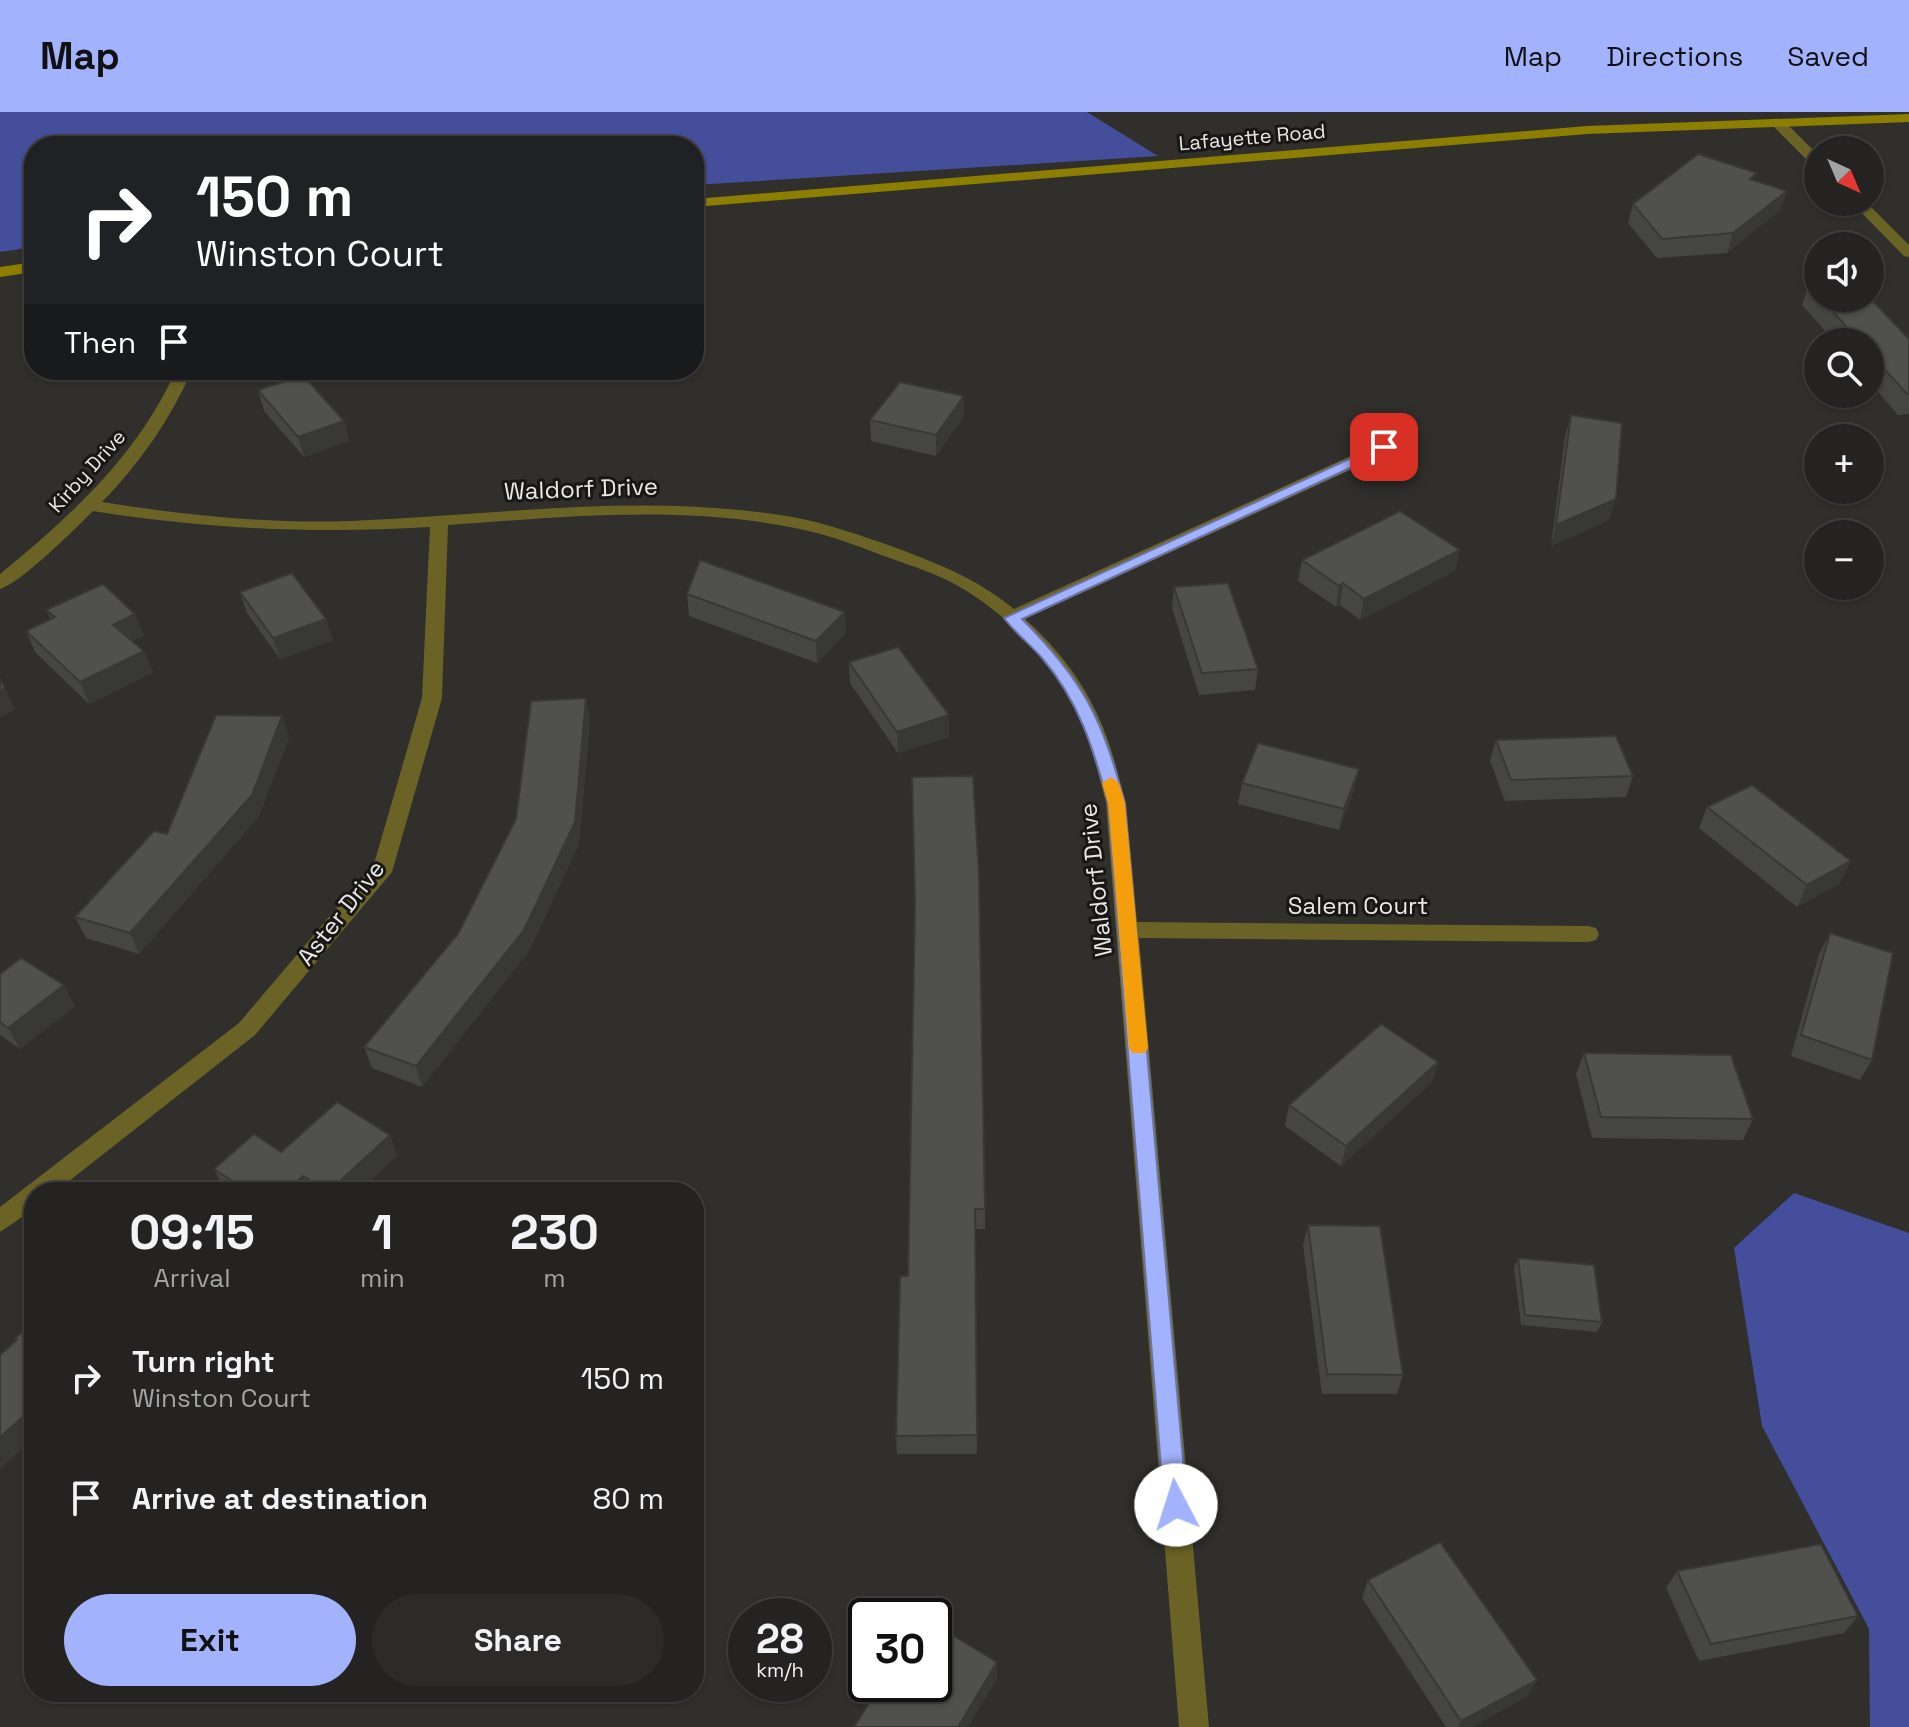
<!DOCTYPE html>
<html lang="en">
<head>
<meta charset="utf-8">
<style>
  body { margin:0; font-family:"Space Grotesk",sans-serif; background:#2c2b2a; color:#f1f3f6; height:100vh; display:flex; flex-direction:column; font-size:30px; white-space:nowrap }
  * { box-sizing:border-box; margin:0 }
  p { font-size:26px; color:#a3a4a5 }
  .icon { flex:none; width:44px; height:44px; fill:none; stroke:currentColor; stroke-width:2; stroke-linecap:round; stroke-linejoin:round }
  .map { position:relative; flex:1; overflow:hidden }
  .sheet { position:absolute; left:24px; top:1070px; width:680px; height:520px; display:flex; flex-direction:column; background:#242321; border-radius:32px; box-shadow:0 2px 6px #0004,0 0 0 2px #41403f }
  .sheet>* { flex:none }
  .hud { position:absolute; left:24px; top:24px; width:680px; height:244px; border-radius:32px; box-shadow:0 2px 6px #0004,0 0 0 2px #41403f; background:#202124; color:#fff; overflow:hidden }
  .needle { width:52px; rotate:136deg }
  .controls { position:absolute; left:1804px; top:24px; display:grid; gap:16px }
  .controls a { display:grid; place-items:center; width:80px; height:80px; border-radius:50%; background:#242321; box-shadow:0 2px 6px #0004,0 0 0 2px #41403f; font-size:40px }
  .speed { position:absolute; left:728px; top:1486px; display:flex; gap:16px; font-size:40px; font-weight:700; text-align:center }
  .speed>* { display:grid; place-content:center; width:104px; height:104px; border-radius:50%; background:#242321; box-shadow:0 2px 6px #0004,0 0 0 2px #41403f; line-height:1 }
  .speed small { font-size:20px; font-weight:400 }
  .speed .limit { border:4px solid #111; border-radius:12px; background:#fff; color:#111 }
  .pin { position:absolute; display:grid; place-items:center; width:68px; height:68px; color:#fff; margin:-34px; border-radius:16px; box-shadow:0 4px 12px #0006 }
  .me { position:absolute; width:88px; margin:-44px; rotate:355deg; stroke-linejoin:round; filter:drop-shadow(0 0 6px #0008) }
  .turn { display:flex; align-items:center; gap:28px; height:168px; padding:0 40px; font-size:36px }
  .turn .icon { width:104px; height:104px; stroke-width:2.5 }
  .turn b { display:block; font-size:56px; line-height:68px }
  .then { display:flex; align-items:center; height:76px; padding:0 40px; background:#0003; gap:16px; font-size:30px }
  .eta { display:flex; justify-content:space-evenly; align-items:center; height:136px; text-align:center }
  .eta b { font-size:48px; font-weight:700; line-height:56px }
  .cta { display:flex; gap:16px; margin-top:auto; padding:16px 40px }
  .cta a { flex:1; height:92px; border-radius:48px; background:#a3b2fd; color:#111; font-size:32px; font-weight:700; line-height:92px; text-align:center }
  .cta a+a { background:#2c2b2a; color:#f1f3f6 }
  ul { padding:0; list-style:none }
  li { display:flex; align-items:center; gap:24px; height:120px; padding:0 40px }
  li div { flex:1 }
  li b { display:block; font-size:30px }
  li em { font-style:normal }
  header { display:flex; align-items:center; gap:48px; box-sizing:border-box; height:112px; padding:0 40px; background:#a3b2fd; color:#111 }
  header strong { font-size:38px }
  nav { display:flex; gap:44px; margin-inline-start:auto; font-size:28px }
  .map>svg:first-child { display:block }
</style>
</head>
<body>
<header>
<strong>Map</strong>
<nav><a>Map</a><a>Directions</a><a>Saved</a></nav>
</header>
<div class="map">
<svg width="1909" height="1615" viewBox="0 0 1909 1615">
  <rect width="100%" height="100%" fill="#302f2c"/>
  <!-- forest -->
  <g fill="#444e9a">
    <path d="M 0,0 L 1087,0 L 1158,44 L 694,73 L 694,34 L 34,34 L 34,135 L 0,140 Z"/>
    <path d="M 1794,1081 L 1909,1121 L 1909,1615 L 1870,1615 L 1869,1517 L 1762,1314 L 1734,1136 Z"/>
  </g>
  <g fill="none" stroke-linecap="round" stroke-linejoin="round">
    <!-- minor -->
    <g fill="#6b6326" fill-rule="evenodd">
      <path d="M 1773,8 L 1783,8 L 1818,43 L 1818,55 L 1813,54 L 1773,14 Z"/>
      <path d="M 1851,90 L 1866,90 L 1909,133 L 1909,145 L 1904,144 Z"/>
      <path d="M 176,258 L 192,258 C 170,308 140,351 102,390 C 184,403 267,412 350,409 C 497,403 645,380 792,405 C 826,411 859,423 891,434 C 939,452 974,465 1014,497 L 1399,322 L 1411,322 L 1413,326 L 1411,330 L 1025,507 C 1123,595 1126,688 1137,810 L 1588,814 L 1596,816 L 1599,822 L 1596,828 L 1588,830 L 1139,826 L 1209,1615 L 1179,1615 L 1106,691 C 1096,652 1086,612 1065,577 C 1038,533 993,491 947,468 C 928,459 909,453 890,446 C 862,436 833,424 804,418 C 688,392 565,405 448,413 L 442,586 L 392,760 L 255,923 L 55,1080 L 34,1080 L 34,1097 L 0,1120 L 0,1095 L 239,911 L 374,752 L 422,586 L 430,415 C 316,422 206,417 93,399 C 76,416 21,471 0,477 L 0,462 C 71,404 138,343 176,258 Z"/>
    </g>
    <!-- secondary -->
    <g fill="#8c7e00" fill-rule="evenodd">
      <path d="M 1909,2 L 1909,10 L 1587,22 L 694,95 L 694,87 L 1587,14 Z"/>
      <path d="M 34,150 L 34,160 L 0,165 L 0,155 Z"/>
    </g>
  </g>
  <!-- wall -->
  <g fill="#454541">
    <path d="M 1755,68 L 1787,79 L 1780,98 L 1727,141 L 1657,146 L 1628,111 L 1633,92 Z"/>
    <path d="M 1818,165 L 1818,186 L 1870,186 L 1909,227 L 1909,302 L 1898,303 L 1870,270 L 1870,230 L 1835,230 L 1802,193 L 1809,173 Z"/>
    <path d="M 258,278 L 344,309 L 349,329 L 304,345 L 264,299 Z"/>
    <path d="M 1571,303 L 1609,408 L 1551,434 L 1565,324 Z"/>
    <path d="M 964,304 L 936,344 L 871,329 L 870,308 Z"/>
    <path d="M 1460,438 L 1455,459 L 1360,508 L 1340,493 L 1336,495 L 1298,469 L 1302,448 Z"/>
    <path d="M 1174,475 L 1258,557 L 1255,578 L 1199,583 L 1172,496 Z"/>
    <path d="M 240,480 L 333,528 L 280,547 L 247,501 Z"/>
    <path d="M 687,482 L 846,521 L 817,551 L 689,504 Z"/>
    <path d="M 46,498 L 144,523 L 132,529 L 144,539 L 153,560 L 89,592 L 35,540 L 26,519 L 51,507 Z"/>
    <path d="M 849,550 L 949,603 L 949,625 L 898,641 L 850,571 Z"/>
    <path d="M 586,586 L 590,607 L 579,732 L 529,839 L 422,975 L 372,956 L 364,935 L 458,822 L 516,707 Z"/>
    <path d="M 282,604 L 289,625 L 259,704 L 139,842 L 86,826 L 75,805 L 167,722 Z"/>
    <path d="M 1496,628 L 1633,664 L 1626,685 L 1505,689 L 1490,649 Z"/>
    <path d="M 1242,671 L 1354,678 L 1339,718 L 1238,692 Z"/>
    <path d="M 1707,695 L 1840,771 L 1797,795 L 1699,716 Z"/>
    <path d="M 915,794 L 985,1097 L 985,1117 L 975,1117 L 977,1342 L 897,1342 L 896,1324 L 908,1164 Z"/>
    <path d="M 1830,821 L 1872,948 L 1860,968 L 1791,944 L 1819,842 Z"/>
    <path d="M 0,862 L 75,894 L 20,937 L 0,923 Z"/>
    <path d="M 1584,941 L 1753,1007 L 1743,1028 L 1592,1026 L 1576,962 Z"/>
    <path d="M 1438,950 L 1432,970 L 1341,1054 L 1285,1014 L 1289,993 Z"/>
    <path d="M 390,1023 L 397,1044 L 358,1080 L 229,1080 L 224,1077 L 214,1057 L 281,1040 Z"/>
    <path d="M 1308,1113 L 1403,1263 L 1397,1282 L 1322,1282 L 1303,1133 Z"/>
    <path d="M 1518,1146 L 1602,1210 L 1597,1220 L 1521,1213 L 1514,1156 Z"/>
    <path d="M 1677,1459 L 1858,1504 L 1844,1521 L 1699,1549 L 1666,1476 Z"/>
    <path d="M 1368,1468 L 1537,1568 L 1527,1584 L 1472,1615 L 1446,1615 L 1362,1486 Z"/>
  </g>
  <!-- shaded-wall -->
  <g fill="#383835">
    <path d="M 1787,79 L 1780,98 L 1727,141 L 1733,121 Z"/>
    <path d="M 964,284 L 964,304 L 936,344 L 936,323 Z"/>
    <path d="M 344,309 L 349,329 L 304,345 L 298,325 Z"/>
    <path d="M 1616,387 L 1609,408 L 1551,434 L 1556,413 Z"/>
    <path d="M 1460,438 L 1455,459 L 1360,508 L 1364,487 Z"/>
    <path d="M 1343,471 L 1340,493 L 1336,495 L 1339,474 Z"/>
    <path d="M 845,500 L 846,521 L 817,551 L 816,529 Z"/>
    <path d="M 135,502 L 144,523 L 122,534 L 113,513 Z"/>
    <path d="M 326,507 L 333,528 L 280,547 L 273,526 Z"/>
    <path d="M 144,539 L 153,560 L 89,592 L 80,570 Z"/>
    <path d="M 5,576 L 15,597 L 0,606 L 0,579 Z"/>
    <path d="M 586,586 L 590,607 L 579,732 L 529,839 L 422,975 L 416,954 Z"/>
    <path d="M 949,603 L 949,625 L 898,641 L 897,620 Z"/>
    <path d="M 282,604 L 289,625 L 259,704 L 139,842 L 130,821 Z"/>
    <path d="M 1359,657 L 1354,678 L 1339,718 L 1344,697 Z"/>
    <path d="M 1851,749 L 1840,771 L 1797,795 L 1807,773 Z"/>
    <path d="M 64,873 L 75,894 L 20,937 L 8,916 Z"/>
    <path d="M 1438,950 L 1432,970 L 1341,1054 L 1346,1034 Z"/>
    <path d="M 390,1023 L 397,1044 L 358,1080 L 328,1080 Z"/>
    <path d="M 303,1064 L 310,1080 L 286,1080 Z"/>
    <path d="M 34,1295 L 34,1326 L 0,1357 L 0,1325 Z"/>
    <path d="M 997,1550 L 997,1567 L 968,1615 L 958,1615 Z"/>
    <path d="M 1537,1568 L 1527,1584 L 1472,1615 L 1458,1615 L 1461,1609 Z"/>
  </g>
  <!-- building -->
  <g fill="#50504c" stroke="#383835" stroke-width="2">
    <path d="M 1698,42 L 1757,61 L 1750,67 L 1787,79 L 1733,121 L 1662,127 L 1633,92 Z"/>
    <path d="M 1818,165 L 1818,183 L 1809,173 Z"/>
    <path d="M 1821,186 L 1870,186 L 1909,227 L 1909,282 L 1907,282 L 1870,241 L 1870,230 L 1860,230 Z"/>
    <path d="M 303,263 L 344,309 L 298,325 L 258,278 Z"/>
    <path d="M 900,270 L 964,284 L 936,323 L 870,308 Z"/>
    <path d="M 1571,303 L 1622,311 L 1616,387 L 1556,413 Z"/>
    <path d="M 1400,399 L 1460,438 L 1364,487 L 1343,471 L 1339,474 L 1302,448 Z"/>
    <path d="M 700,448 L 845,500 L 816,529 L 687,482 Z"/>
    <path d="M 292,461 L 326,507 L 273,526 L 240,480 Z"/>
    <path d="M 1228,471 L 1258,557 L 1202,561 L 1174,475 Z"/>
    <path d="M 103,472 L 135,502 L 113,513 L 144,539 L 80,570 L 26,519 L 55,505 L 46,498 Z"/>
    <path d="M 898,535 L 949,603 L 897,620 L 849,550 Z"/>
    <path d="M 0,567 L 5,576 L 0,579 Z"/>
    <path d="M 586,586 L 575,710 L 524,818 L 416,954 L 364,935 L 458,822 L 516,707 L 531,589 Z"/>
    <path d="M 216,603 L 282,604 L 252,683 L 130,821 L 75,805 L 154,719 L 167,722 Z"/>
    <path d="M 1616,624 L 1633,664 L 1511,668 L 1496,628 Z"/>
    <path d="M 1258,631 L 1359,657 L 1344,697 L 1242,671 Z"/>
    <path d="M 973,664 L 979,762 L 985,1097 L 975,1097 L 977,1323 L 896,1324 L 900,1164 L 908,1164 L 915,792 L 912,665 Z"/>
    <path d="M 1752,673 L 1851,749 L 1807,773 L 1707,695 Z"/>
    <path d="M 1830,821 L 1893,841 L 1872,948 L 1801,923 Z"/>
    <path d="M 21,846 L 64,873 L 8,916 L 0,910 L 0,862 Z"/>
    <path d="M 1381,912 L 1438,950 L 1346,1034 L 1289,993 Z"/>
    <path d="M 1584,941 L 1731,943 L 1753,1007 L 1601,1005 Z"/>
    <path d="M 337,990 L 390,1023 L 328,1080 L 303,1064 L 286,1080 L 249,1080 L 214,1057 L 254,1022 L 281,1040 Z"/>
    <path d="M 1308,1113 L 1380,1114 L 1403,1263 L 1327,1262 Z"/>
    <path d="M 1518,1146 L 1594,1153 L 1602,1210 L 1525,1203 Z"/>
    <path d="M 34,1210 L 34,1295 L 0,1325 L 0,1243 L 17,1228 L 15,1226 Z"/>
    <path d="M 1440,1430 L 1537,1568 L 1461,1609 L 1368,1468 Z"/>
    <path d="M 1821,1432 L 1858,1504 L 1711,1532 L 1677,1459 Z"/>
    <path d="M 934,1512 L 997,1550 L 958,1615 L 854,1615 L 881,1572 L 934,1572 Z"/>
  </g>
  <!-- route -->
  <path fill="#a3b2fd" stroke="#6a74a4" stroke-width="2" d="M 1384,331 L 1389,332 L 1389,338 L 1022,507 C 1085,570 1102,607 1125,691 L 1187,1393 L 1184,1401 L 1176,1404 L 1168,1401 L 1164,1393 L 1108,691 C 1094,638 1079,589 1042,546 C 1030,532 1015,521 1004,506 Z"/>
  <!-- slow -->
  <path fill="#f59e0b" d="M 1111,665 L 1119,671 L 1125,691 L 1148,936 L 1145,941 L 1132,941 L 1129,936 L 1108,691 L 1102,671 Z"/>
  <g text-anchor="middle" stroke-width="6" stroke-linejoin="round" paint-order="stroke">
    <!-- far-street labels -->
    <g font-size="20" fill="#e8e8e6" stroke="#181716">
      <text transform="translate(1252 25) rotate(-5)" y="7">Lafayette Road</text>
      <text transform="translate(87 359) rotate(-48)" y="7">Kirby Drive</text>
    </g>
    <!-- street labels -->
    <g font-size="24" fill="#e8e8e6" stroke="#181716">
      <text transform="translate(581 377) rotate(-2)" y="8">Waldorf Drive</text>
      <text transform="translate(1096 768) rotate(-96)" y="8">Waldorf Drive</text>
      <text x="1358" y="802">Salem Court</text>
      <text transform="translate(341 801) rotate(-52)" y="8">Aster Drive</text>
    </g>
  </g>
</svg>
<div class="controls">
<a><svg class="needle" viewBox="-14 -14 28 28"><path d="M0-13l5 13h-10z" fill="#e53935"/><path d="M0 13l5-13h-10z" fill="#a3a4a5"/></svg></a>
<a><svg class="icon" aria-label="sound" viewBox="0 0 24 24"><path d="M4 9h4l5-4v14l-5-4H4zM17 9q2 3 0 6"/></svg></a>
<a><svg class="icon" aria-label="search" viewBox="0 0 24 24"><circle cx="10" cy="10" r="6"/><path d="M15 15l6 6"/></svg></a>
<a>+</a>
<a>−</a>
</div>
<div class="speed"><div>28<small>km/h</small></div><div class="limit">30</div></div>
<div class="pin" style="left:1384px;top:335px;background:#d93025"><svg class="icon" aria-label="arrive" viewBox="0 0 24 24"><path d="M6 21V4h12l-3 4 3 4H6"/></svg></div>
<svg class="me" style="left:1176px;top:1393px" viewBox="-20 -20 40 40"><circle r="19" fill="#fff"/><path d="M0-13L10 11 0 6-10 11z" fill="#a3b2fd"/></svg>
<div class="hud">
<div class="turn"><svg class="icon" aria-label="right" viewBox="0 0 24 24"><path d="M7 20v-9h11M14 6l5 5-5 5"/></svg><div><b>150 m</b>Winston Court</div></div>
<div class="then">Then<svg class="icon" aria-label="arrive" viewBox="0 0 24 24"><path d="M6 21V4h12l-3 4 3 4H6"/></svg></div>
</div>
<section class="sheet">
<div class="eta">
<div><b>09:15</b><p>Arrival</p></div>
<div><b>1</b><p>min</p></div>
<div><b>230</b><p>m</p></div>
</div>
<ul>
<li><svg class="icon" aria-label="right" viewBox="0 0 24 24"><path d="M7 20v-9h11M14 6l5 5-5 5"/></svg><div><b>Turn right</b><p>Winston Court</p></div><em>150 m</em></li>
<li><svg class="icon" aria-label="arrive" viewBox="0 0 24 24"><path d="M6 21V4h12l-3 4 3 4H6"/></svg><div><b>Arrive at destination</b></div><em>80 m</em></li>
</ul>
<div class="cta"><a>Exit</a><a>Share</a></div>
</section>
</div>
</body>
</html>
